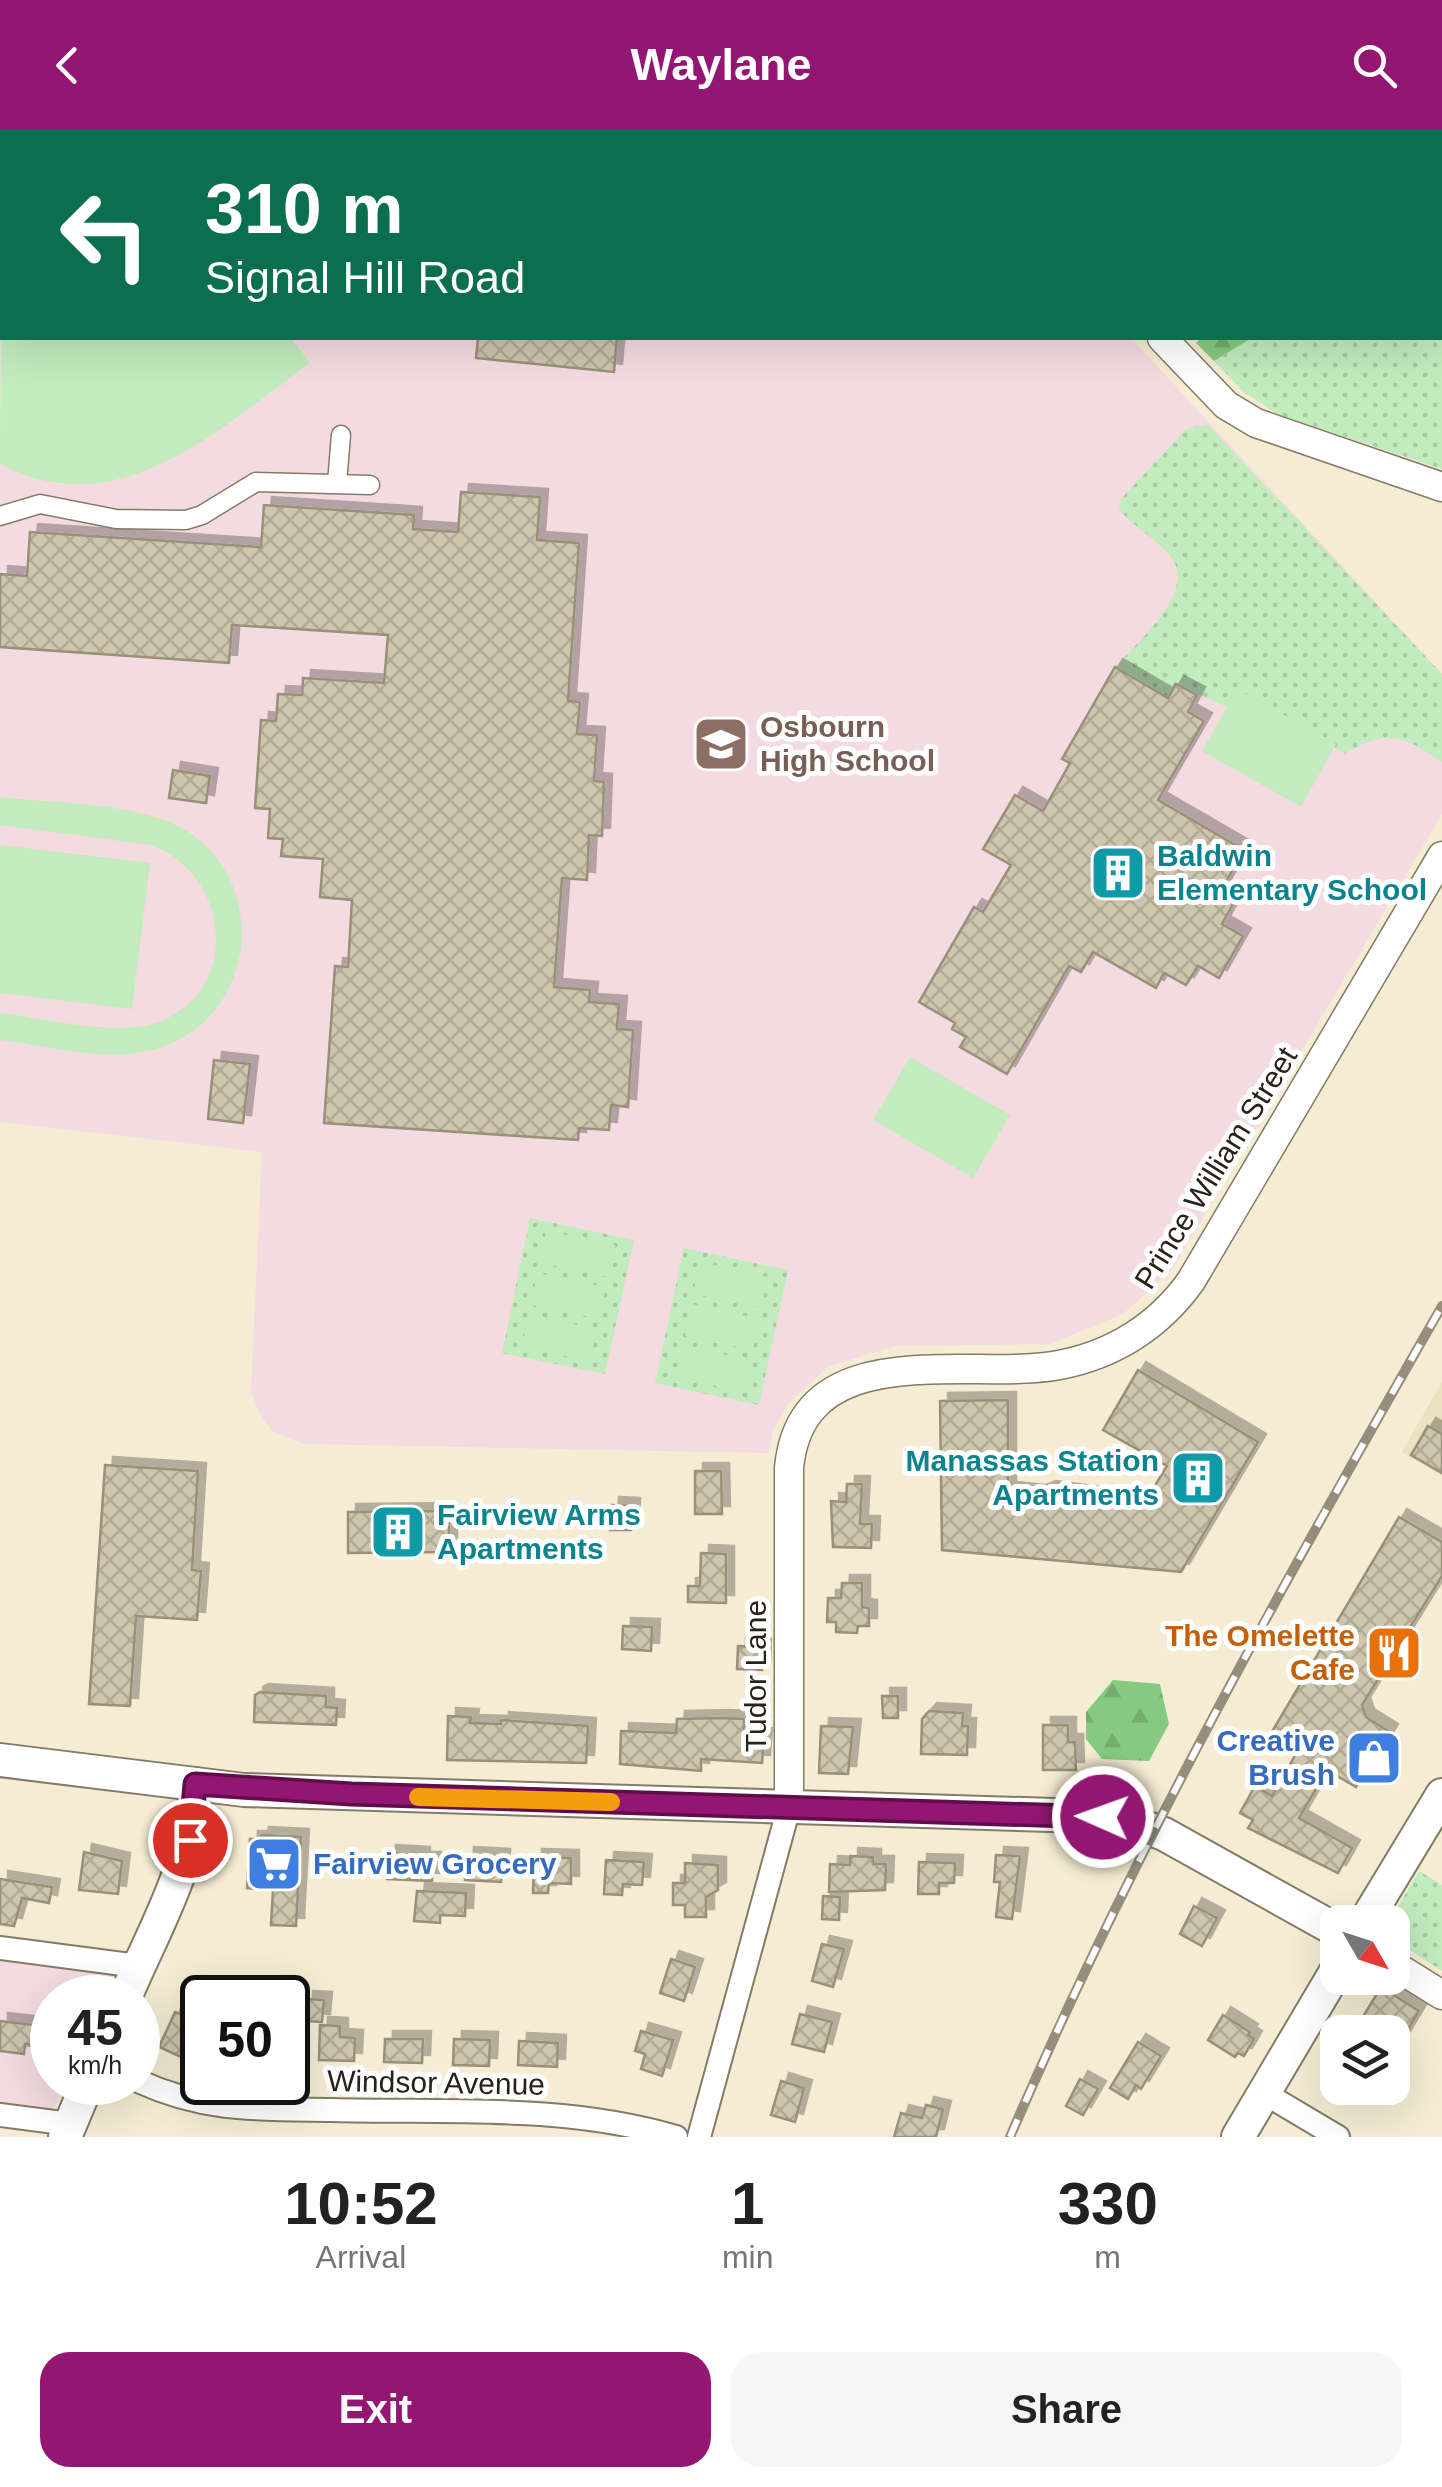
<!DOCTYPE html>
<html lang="en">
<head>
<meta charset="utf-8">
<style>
  body { margin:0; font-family:Arial,sans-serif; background:#f6f6f6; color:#222; height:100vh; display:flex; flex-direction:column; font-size:38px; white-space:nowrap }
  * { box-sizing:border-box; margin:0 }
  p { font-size:32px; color:#767676 }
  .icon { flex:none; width:55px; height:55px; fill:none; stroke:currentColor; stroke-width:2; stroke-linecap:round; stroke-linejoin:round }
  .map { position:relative; height:2007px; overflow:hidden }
  .side { display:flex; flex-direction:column; background:#fff; flex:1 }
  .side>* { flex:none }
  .top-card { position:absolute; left:0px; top:0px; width:1442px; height:210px; box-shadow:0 10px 40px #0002; background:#0b6e4f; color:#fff; overflow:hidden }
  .needle { width:65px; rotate:129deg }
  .controls { position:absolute; left:1320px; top:1775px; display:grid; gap:20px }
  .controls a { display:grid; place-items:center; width:90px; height:90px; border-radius:20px; background:#fff; box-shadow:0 10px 40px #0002; font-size:50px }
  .speed { position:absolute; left:30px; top:1845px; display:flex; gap:20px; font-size:50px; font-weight:700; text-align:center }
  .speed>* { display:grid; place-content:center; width:130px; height:130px; border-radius:50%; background:#fff; box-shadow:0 10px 40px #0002; line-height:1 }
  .speed small { font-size:25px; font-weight:400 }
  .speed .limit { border:5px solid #111; border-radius:15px; background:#fff; color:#111 }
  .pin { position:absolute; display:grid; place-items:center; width:85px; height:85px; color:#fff; margin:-42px; border:5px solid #fff; border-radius:50%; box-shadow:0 2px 10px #0007 }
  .me { position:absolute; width:110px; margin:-55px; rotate:272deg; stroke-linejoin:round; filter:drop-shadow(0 0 8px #0008) }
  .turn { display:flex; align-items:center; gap:35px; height:210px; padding:0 40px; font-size:45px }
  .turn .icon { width:130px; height:130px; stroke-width:2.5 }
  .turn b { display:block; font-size:70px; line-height:85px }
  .eta { display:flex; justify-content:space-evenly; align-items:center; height:170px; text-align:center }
  .eta b { font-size:60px; font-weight:600; line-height:70px }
  .primary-button { display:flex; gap:20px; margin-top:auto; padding:20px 40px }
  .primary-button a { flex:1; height:115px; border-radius:30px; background:#921672; color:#fff; font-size:40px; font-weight:600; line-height:115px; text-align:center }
  .primary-button a+a { background:#f6f6f6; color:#222 }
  header { display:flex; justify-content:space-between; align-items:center; height:130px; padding:0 40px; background:#921672; color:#fff; font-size:45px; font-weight:600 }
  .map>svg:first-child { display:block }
</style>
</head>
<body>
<header><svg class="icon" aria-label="back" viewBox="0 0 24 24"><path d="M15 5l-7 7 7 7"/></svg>Waylane<svg class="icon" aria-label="search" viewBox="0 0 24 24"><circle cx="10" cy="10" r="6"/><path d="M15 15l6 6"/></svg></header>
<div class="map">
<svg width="1442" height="2007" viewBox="0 0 1442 2007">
  <defs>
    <pattern id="grass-dots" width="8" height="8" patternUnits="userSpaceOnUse" patternTransform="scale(2.5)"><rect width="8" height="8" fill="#c2ebbe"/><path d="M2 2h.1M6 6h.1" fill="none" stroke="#a7c9a3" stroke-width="1.8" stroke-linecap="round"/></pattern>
    <pattern id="forest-firs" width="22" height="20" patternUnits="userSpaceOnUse" patternTransform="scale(2.5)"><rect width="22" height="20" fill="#86ca81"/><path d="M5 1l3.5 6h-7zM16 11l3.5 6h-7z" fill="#74ad6f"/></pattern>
    <pattern id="building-cross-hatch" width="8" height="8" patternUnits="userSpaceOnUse" patternTransform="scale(2.5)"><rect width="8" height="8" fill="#cec5ad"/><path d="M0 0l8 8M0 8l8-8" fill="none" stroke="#b1a994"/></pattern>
    <filter id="shadow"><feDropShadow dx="8" dy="-8" stdDeviation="0" flood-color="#0004"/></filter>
  </defs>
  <rect width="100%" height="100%" fill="#f5ecd3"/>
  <!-- built -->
  <path fill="#ebe0c0" d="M 1442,1252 L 1442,1346 L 1402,1322 Z"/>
  <!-- education -->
  <g fill="#f4dbe2">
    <path d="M 0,0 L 942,2 L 2,2 L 2,208 L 1131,208 L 1442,544 L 1442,684 L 1172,1140 L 1123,1184 L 1050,1214 L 896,1216 L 829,1236 L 789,1273 L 773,1300 L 769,1323 L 304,1314 L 272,1301 L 260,1285 L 251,1261 L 262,1022 L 0,992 Z"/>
    <path d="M 0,1825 L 116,1839 L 104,1867 L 52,1868 L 52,1952 L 69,1953 L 52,1980 L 0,1977 Z"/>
  </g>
  <!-- grass -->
  <g fill="url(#grass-dots)">
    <path d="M 1337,0 L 1442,0 L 1442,339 L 1277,284 L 1245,263 L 1214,231 L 1252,208 L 1440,208 L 1440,2 Z"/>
    <path d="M 1207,294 L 1442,544 L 1442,632 C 1404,606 1387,598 1345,624 L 1237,559 L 1227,577 L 1177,554 L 1168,568 L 1115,537 C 1136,513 1198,462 1171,427 C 1156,408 1133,397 1119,379 L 1121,369 L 1186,299 Z"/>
    <path d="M 530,1088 L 634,1110 L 605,1244 L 502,1223 Z"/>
    <path d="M 684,1118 L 788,1140 L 759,1275 L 655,1253 Z"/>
    <path d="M 1419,1741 L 1442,1755 L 1442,1841 L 1393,1809 L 1389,1792 Z"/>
  </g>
  <!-- forest -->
  <g fill="url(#forest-firs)">
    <path d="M 1202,208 L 1252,208 L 1214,231 L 1196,213 Z"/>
    <path d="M 1113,1550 L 1160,1554 L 1169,1594 L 1149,1631 L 1102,1629 L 1086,1609 L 1086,1582 Z"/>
  </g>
  <!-- garden -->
  <g fill="#c2ebbe">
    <path d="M 427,0 L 770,0 L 426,2 Z"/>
    <path d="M 2,50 L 2,208 L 291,208 L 310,233 C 219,299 119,397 0,334 Z"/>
    <path d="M 1237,559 L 1336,614 L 1301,677 L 1202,621 Z"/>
    <path d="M 0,667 C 52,673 135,673 180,697 C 272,747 258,887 159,918 C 110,934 50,916 0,910 L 0,883 C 42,888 112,906 152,894 C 241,868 234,746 151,715 L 0,695 Z"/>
    <path d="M 0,715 L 150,733 L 132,879 L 0,863 Z"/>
    <path d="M 910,927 L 1010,985 L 973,1048 L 873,990 Z"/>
    <path d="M 546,1101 L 615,1115 L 608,1147 L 540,1133 Z"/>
    <path d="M 700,1132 L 768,1147 L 761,1178 L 693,1164 Z"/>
    <path d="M 537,1143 L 606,1157 L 599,1189 L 531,1175 Z"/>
    <path d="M 692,1174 L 759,1189 L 753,1220 L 685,1206 Z"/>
    <path d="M 528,1185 L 597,1199 L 590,1231 L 522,1217 Z"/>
    <path d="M 683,1216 L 751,1230 L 744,1262 L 676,1247 Z"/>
  </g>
  <!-- building -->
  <g fill="url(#building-cross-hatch)" stroke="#99907a" stroke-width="2.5" filter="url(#shadow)">
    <path d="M 478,208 L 617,208 L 614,242 L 476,228 Z"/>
    <path d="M 461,362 L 540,367 L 537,410 L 579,413 L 568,571 L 580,572 L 577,604 L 597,605 L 594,651 L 604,652 L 602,706 L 589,705 L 587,750 L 562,748 L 554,857 L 590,860 L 589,872 L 619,874 L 617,899 L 633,900 L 628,977 L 611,975 L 609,1000 L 579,998 L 578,1010 L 324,993 L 335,836 L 348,837 L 352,770 L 320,767 L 323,729 L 281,726 L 283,709 L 268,708 L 270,679 L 255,678 L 261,590 L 276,591 L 278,564 L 302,565 L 303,548 L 384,553 L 388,505 L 232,495 L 229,533 L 0,517 L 0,444 L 27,446 L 30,402 L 261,417 L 264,375 L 414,385 L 413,399 L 458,402 Z"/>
    <path d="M 1115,537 L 1168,568 L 1176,554 L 1197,565 L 1188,582 L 1204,591 L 1158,670 L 1244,720 L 1218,766 L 1233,774 L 1222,794 L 1243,806 L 1219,848 L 1198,836 L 1186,855 L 1164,843 L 1156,858 L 1093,822 L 1081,842 L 1069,836 L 1007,944 L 960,917 L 966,907 L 952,899 L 955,893 L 919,872 L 974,777 L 983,782 L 1011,735 L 983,719 L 1015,665 L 1043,681 L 1070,633 L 1062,629 Z"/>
    <path d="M 173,640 L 210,646 L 206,673 L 169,668 Z"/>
    <path d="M 214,930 L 250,934 L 243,993 L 208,989 Z"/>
    <path d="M 1138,1240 L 1258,1312 L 1181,1442 L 942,1420 L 940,1271 L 1008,1270 L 1008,1360 L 1038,1363 L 1048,1359 L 1145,1372 L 1167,1336 L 1103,1300 Z"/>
    <path d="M 1428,1296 L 1442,1304 L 1442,1343 L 1411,1325 Z"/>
    <path d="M 105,1335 L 198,1341 L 192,1440 L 201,1441 L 197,1490 L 136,1486 L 130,1576 L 89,1574 Z"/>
    <path d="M 695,1341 L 721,1341 L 722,1384 L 695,1384 Z"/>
    <path d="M 847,1354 L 862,1354 L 860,1394 L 872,1394 L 871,1418 L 833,1417 L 831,1371 L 846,1372 Z"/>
    <path d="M 611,1375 L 632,1376 L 631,1400 L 610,1400 Z"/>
    <path d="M 449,1381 L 449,1422 L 348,1423 L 348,1382 Z"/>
    <path d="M 1399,1387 L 1442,1412 L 1442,1446 L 1362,1575 L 1366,1587 L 1390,1602 L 1356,1657 L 1327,1640 L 1299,1688 L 1352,1718 L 1338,1743 L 1248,1698 L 1253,1690 L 1240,1683 L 1255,1656 L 1272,1666 L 1297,1622 L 1270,1605 Z"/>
    <path d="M 701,1423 L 726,1424 L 726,1473 L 688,1472 L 688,1456 L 700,1456 Z"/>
    <path d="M 842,1453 L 862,1453 L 862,1477 L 869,1478 L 869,1496 L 858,1496 L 857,1503 L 836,1502 L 836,1492 L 827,1492 L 828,1468 L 841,1468 Z"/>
    <path d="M 623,1496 L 652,1497 L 651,1521 L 622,1519 Z"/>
    <path d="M 738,1516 L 763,1517 L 762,1540 L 737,1539 Z"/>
    <path d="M 260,1562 L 326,1566 L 326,1577 L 337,1578 L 336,1595 L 254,1592 L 255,1565 Z"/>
    <path d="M 882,1566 L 898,1566 L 898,1588 L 883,1588 Z"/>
    <path d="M 929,1581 L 963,1583 L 962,1596 L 968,1596 L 967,1625 L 921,1624 L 922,1589 Z"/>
    <path d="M 448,1586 L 471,1587 L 470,1593 L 501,1594 L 501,1590 L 588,1596 L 586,1633 L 447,1630 Z"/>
    <path d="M 721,1588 L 744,1589 L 744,1604 L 764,1606 L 762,1633 L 701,1629 L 701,1641 L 620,1634 L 621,1601 L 676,1603 L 677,1589 Z"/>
    <path d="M 1043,1595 L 1068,1595 L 1068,1612 L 1075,1612 L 1076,1640 L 1043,1640 Z"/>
    <path d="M 821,1596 L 853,1597 L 848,1644 L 819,1643 Z"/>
    <path d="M 261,1705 L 301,1707 L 296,1796 L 271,1795 L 273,1760 L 247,1758 L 250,1709 L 260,1709 Z"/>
    <path d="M 84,1722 L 122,1731 L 118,1764 L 79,1760 Z"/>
    <path d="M 388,1723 L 422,1725 L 422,1730 L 433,1730 L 432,1751 L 387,1749 Z"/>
    <path d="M 466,1725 L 502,1727 L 501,1752 L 465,1750 Z"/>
    <path d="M 996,1725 L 1020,1726 L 1012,1789 L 996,1787 L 1000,1752 L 994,1752 Z"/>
    <path d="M 850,1726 L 873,1727 L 873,1734 L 886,1734 L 885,1760 L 829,1762 L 830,1734 L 850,1735 Z"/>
    <path d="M 534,1727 L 571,1728 L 571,1754 L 549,1753 L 548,1763 L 533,1763 Z"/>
    <path d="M 606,1730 L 644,1732 L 642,1755 L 623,1754 L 622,1765 L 604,1764 Z"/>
    <path d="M 919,1732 L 955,1733 L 954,1753 L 939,1753 L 939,1764 L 918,1764 Z"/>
    <path d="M 685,1733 L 718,1735 L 718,1760 L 706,1767 L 706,1787 L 685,1787 L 685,1775 L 673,1775 L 673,1753 L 685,1753 Z"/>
    <path d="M 0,1749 L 52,1757 L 49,1773 L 22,1768 L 14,1796 L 0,1794 Z"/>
    <path d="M 417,1761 L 466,1763 L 465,1786 L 440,1785 L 440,1793 L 414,1791 Z"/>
    <path d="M 823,1766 L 840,1767 L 839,1790 L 822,1789 Z"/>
    <path d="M 1194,1776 L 1217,1788 L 1202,1816 L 1180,1804 Z"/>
    <path d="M 822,1814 L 844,1819 L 833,1857 L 812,1851 Z"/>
    <path d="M 671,1829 L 695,1837 L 684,1871 L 660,1863 Z"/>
    <path d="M 1381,1857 L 1419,1881 L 1402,1909 L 1364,1885 Z"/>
    <path d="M 305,1869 L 324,1870 L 322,1892 L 304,1891 Z"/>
    <path d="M 175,1882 L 193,1889 L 189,1898 L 202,1904 L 190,1931 L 159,1917 Z"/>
    <path d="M 800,1884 L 832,1892 L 824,1922 L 792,1914 Z"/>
    <path d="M 1223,1885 L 1250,1902 L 1248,1905 L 1254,1909 L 1244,1926 L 1238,1923 L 1235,1927 L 1208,1910 Z"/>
    <path d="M 0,1891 L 52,1897 L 52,1917 L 25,1914 L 24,1924 L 0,1921 Z"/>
    <path d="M 320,1895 L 340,1896 L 340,1907 L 355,1908 L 354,1931 L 319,1930 Z"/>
    <path d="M 641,1901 L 673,1910 L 662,1946 L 641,1939 L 645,1924 L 635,1921 Z"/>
    <path d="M 385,1909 L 423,1909 L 422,1933 L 384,1932 Z"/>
    <path d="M 454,1909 L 490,1910 L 489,1936 L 453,1935 Z"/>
    <path d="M 519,1911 L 558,1913 L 557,1937 L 518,1935 Z"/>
    <path d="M 1138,1912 L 1161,1926 L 1141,1959 L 1136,1955 L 1128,1969 L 1110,1958 Z"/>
    <path d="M 1080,1949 L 1098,1959 L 1083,1985 L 1066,1976 Z"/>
    <path d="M 781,1951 L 804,1958 L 795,1992 L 771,1985 Z"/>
    <path d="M 926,1975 L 943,1979 L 936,2007 L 894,2007 L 901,1983 L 922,1988 Z"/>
  </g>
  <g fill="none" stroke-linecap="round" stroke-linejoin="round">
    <!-- pedestrian casing -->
    <g stroke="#837b65" stroke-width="21">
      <g id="pedestrian">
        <path d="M 337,353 L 341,305"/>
        <path d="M 0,386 L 40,374 L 116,389 L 186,390 L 202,385 L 256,352 L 370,355"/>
      </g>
    </g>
    <!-- minor casing -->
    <g stroke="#837b65" stroke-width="26">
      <g id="minor">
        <path d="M 0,1818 L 138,1836"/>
        <path d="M 138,1951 C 206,1982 258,1979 332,1980 C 447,1983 565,1974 676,2007"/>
        <path d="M 1264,1963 L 1338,2007"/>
        <path d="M 0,1985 L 70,1994"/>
        <path d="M 699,2007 L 789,1677"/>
      </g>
    </g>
    <!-- tertiary casing -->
    <g stroke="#837b65" stroke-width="31">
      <g id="tertiary">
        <path d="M 968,0 L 971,2"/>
        <path d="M 1162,208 L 1226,275 L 1256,293 L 1442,357"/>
        <path d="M 789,1677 L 789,1338 C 802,1202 972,1252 1059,1235 C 1113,1225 1159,1196 1191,1151 L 1442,726"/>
        <path d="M 1392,1834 L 1442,1865"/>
      </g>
    </g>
    <!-- secondary casing -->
    <g stroke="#837b65" stroke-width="36">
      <g id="secondary">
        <path d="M 0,1630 L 244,1660 L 1117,1687 L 1164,1704 L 1338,1801"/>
        <path d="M 1365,1792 L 1442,1665"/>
        <path d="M 125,1868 C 154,1798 196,1732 195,1654"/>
        <path d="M 65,2007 L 88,1952"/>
        <path d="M 1238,2007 L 1338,1838"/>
      </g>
    </g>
    <!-- pedestrian -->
    <use href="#pedestrian" stroke="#fff" stroke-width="18"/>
    <!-- minor -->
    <use href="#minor" stroke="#fff" stroke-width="22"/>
    <!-- tertiary -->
    <use href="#tertiary" stroke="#fff" stroke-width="28"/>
    <!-- secondary -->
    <use href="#secondary" stroke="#fff" stroke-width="32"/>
    <!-- rail casing -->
    <g stroke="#958e7d" stroke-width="10">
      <path id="rail" d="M 1010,2007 C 1134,1719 1286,1448 1442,1176"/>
    </g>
    <!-- rail -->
    <use href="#rail" stroke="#fff" stroke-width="6" stroke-dasharray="19" stroke-linecap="butt"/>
  </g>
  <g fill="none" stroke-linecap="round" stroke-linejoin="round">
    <!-- route casing -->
    <g stroke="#5f0e4a" stroke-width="25">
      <path id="route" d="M 190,1710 L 195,1654 L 351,1664 L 1103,1687"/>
    </g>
    <!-- route -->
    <use href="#route" stroke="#921672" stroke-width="18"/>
    <!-- slow -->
    <path stroke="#f59e0b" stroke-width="18" d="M 418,1667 L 611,1672"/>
  </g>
  <!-- icons -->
  <defs>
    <g id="school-square" transform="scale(2.875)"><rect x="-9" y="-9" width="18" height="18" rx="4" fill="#8d6e63" stroke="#fff"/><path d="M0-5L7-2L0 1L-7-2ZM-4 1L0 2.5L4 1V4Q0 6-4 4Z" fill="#fff"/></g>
    <g id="building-square" transform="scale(2.875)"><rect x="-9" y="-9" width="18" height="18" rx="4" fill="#0f9aa8" stroke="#fff"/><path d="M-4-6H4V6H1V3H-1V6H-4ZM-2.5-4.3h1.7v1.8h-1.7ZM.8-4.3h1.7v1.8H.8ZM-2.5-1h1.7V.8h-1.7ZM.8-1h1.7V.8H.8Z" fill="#fff"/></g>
    <g id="restaurant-square" transform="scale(2.875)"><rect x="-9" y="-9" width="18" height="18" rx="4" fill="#e8710a" stroke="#fff"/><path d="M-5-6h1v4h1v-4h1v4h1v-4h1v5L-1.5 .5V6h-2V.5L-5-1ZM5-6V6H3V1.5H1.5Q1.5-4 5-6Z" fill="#fff"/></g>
    <g id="shop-square" transform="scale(2.875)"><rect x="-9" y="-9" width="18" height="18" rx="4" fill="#3f7fe0" stroke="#fff"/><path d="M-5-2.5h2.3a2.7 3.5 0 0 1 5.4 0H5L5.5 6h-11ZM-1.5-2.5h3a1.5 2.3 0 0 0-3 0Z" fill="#fff"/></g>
    <g id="supermarket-square" transform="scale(2.875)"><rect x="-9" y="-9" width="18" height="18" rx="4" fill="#3f7fe0" stroke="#fff"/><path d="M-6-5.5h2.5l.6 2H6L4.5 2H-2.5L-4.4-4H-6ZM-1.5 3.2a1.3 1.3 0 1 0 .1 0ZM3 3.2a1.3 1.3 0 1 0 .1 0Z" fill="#fff"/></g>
  </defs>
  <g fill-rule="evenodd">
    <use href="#school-square" x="721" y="614"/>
    <use href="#building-square" x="1118" y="743"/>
    <use href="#building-square" x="1198" y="1348"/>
    <use href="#building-square" x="398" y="1402"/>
    <use href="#restaurant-square" x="1394" y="1523"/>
    <use href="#shop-square" x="1374" y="1628"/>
    <use href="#supermarket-square" x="274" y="1734"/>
  </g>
  <g text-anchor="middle" stroke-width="10" stroke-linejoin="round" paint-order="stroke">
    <!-- education labels -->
    <g font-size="30" font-weight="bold" fill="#785e54" stroke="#fff" text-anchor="start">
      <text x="760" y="607">Osbourn<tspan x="760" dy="34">High School</tspan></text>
    </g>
    <!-- culture labels -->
    <g font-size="30" font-weight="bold" fill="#0d838f" stroke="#fff" text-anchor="start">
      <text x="1157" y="736">Baldwin<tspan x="1157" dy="34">Elementary School</tspan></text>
      <text x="1159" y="1341" text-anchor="end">Manassas Station<tspan x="1159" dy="34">Apartments</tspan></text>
      <text x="437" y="1395">Fairview Arms<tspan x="437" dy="34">Apartments</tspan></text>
    </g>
    <!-- street labels -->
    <g font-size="30" fill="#27231a" stroke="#fff">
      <text transform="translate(1216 1038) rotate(-58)" y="10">Prince William Street</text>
      <text transform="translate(756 1546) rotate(-90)" y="10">Tudor Lane</text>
      <text transform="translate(436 1953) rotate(1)" y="10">Windsor Avenue</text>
    </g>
    <!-- food labels -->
    <g font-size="30" font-weight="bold" fill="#c56008" stroke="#fff" text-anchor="end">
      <text x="1355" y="1516">The Omelette<tspan x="1355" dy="34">Cafe</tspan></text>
    </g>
    <!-- shop labels -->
    <g font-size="30" font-weight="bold" fill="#366cbe" stroke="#fff" text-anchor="end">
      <text x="1335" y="1621">Creative<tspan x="1335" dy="34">Brush</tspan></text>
      <text x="313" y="1744" text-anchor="start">Fairview Grocery</text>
    </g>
  </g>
</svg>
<div class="controls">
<a><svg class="needle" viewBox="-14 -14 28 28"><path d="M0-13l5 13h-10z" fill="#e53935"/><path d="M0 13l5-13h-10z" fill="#767676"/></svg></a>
<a><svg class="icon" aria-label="layers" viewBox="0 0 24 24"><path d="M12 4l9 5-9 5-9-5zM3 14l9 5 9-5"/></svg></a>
</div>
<div class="speed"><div>45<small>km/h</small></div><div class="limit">50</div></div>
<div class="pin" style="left:190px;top:1710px;background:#d93025"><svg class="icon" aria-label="arrive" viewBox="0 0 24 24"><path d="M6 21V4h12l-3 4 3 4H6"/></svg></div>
<svg class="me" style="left:1103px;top:1687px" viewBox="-20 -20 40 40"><circle r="17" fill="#921672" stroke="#fff" stroke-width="3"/><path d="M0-11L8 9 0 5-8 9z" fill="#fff"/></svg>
<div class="top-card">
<div class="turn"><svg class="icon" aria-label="left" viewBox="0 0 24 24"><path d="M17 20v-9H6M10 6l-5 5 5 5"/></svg><div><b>310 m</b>Signal Hill Road</div></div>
</div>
</div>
<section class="side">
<div class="eta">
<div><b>10:52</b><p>Arrival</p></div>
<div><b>1</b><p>min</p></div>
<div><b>330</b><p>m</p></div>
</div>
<div class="primary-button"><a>Exit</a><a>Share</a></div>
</section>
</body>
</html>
